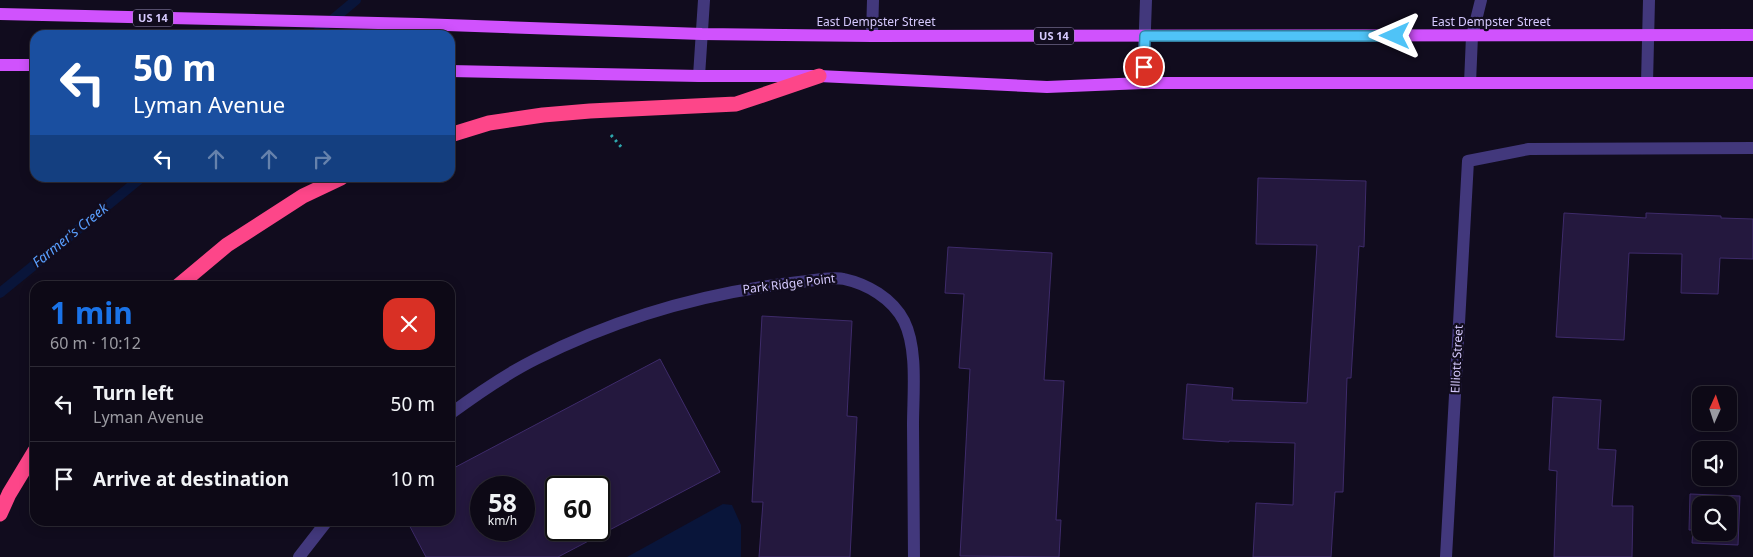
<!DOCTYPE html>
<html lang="en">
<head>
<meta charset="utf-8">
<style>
  body { margin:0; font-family:"Noto Sans",sans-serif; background:#1b1723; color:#f1f3f6; height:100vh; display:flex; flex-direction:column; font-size:19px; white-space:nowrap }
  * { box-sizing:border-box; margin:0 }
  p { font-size:16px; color:#9a9aa1 }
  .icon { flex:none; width:28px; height:28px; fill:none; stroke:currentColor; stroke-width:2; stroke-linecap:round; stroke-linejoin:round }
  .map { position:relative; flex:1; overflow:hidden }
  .panel { position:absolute; left:30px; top:281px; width:425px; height:245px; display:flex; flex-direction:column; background:#0d0916; border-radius:15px; box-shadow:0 2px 12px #0003,0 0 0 1px #2d2a35 }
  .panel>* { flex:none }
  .hud { position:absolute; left:30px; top:30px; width:425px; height:152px; border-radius:15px; box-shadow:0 2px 12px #0003,0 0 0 1px #2d2a35; background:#1a4fa0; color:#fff; overflow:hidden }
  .needle { width:32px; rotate:3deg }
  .buttons { position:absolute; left:1692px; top:386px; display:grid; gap:10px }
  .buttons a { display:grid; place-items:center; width:45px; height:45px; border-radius:10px; background:#0d0916; box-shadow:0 2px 12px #0003,0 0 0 1px #2d2a35; font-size:25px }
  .speed { position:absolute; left:470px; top:476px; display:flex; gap:10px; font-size:25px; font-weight:700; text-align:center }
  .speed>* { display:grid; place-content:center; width:65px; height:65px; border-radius:50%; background:#0d0916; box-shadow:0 2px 12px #0003,0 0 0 1px #2d2a35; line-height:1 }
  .speed small { font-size:12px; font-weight:400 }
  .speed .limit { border:2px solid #111; border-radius:8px; background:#fff; color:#111 }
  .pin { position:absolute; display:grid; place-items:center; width:42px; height:42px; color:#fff; margin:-21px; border:2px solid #fff; border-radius:50%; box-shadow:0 1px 5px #0007 }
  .me { position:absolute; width:55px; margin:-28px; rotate:270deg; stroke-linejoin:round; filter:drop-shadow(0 0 4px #0008) }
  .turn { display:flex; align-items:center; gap:18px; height:105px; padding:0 20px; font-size:22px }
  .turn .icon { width:65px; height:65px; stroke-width:2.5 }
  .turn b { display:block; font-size:35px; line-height:42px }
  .lanes { display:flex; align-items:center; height:48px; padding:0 20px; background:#0003; justify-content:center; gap:25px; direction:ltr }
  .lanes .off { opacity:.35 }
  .round { display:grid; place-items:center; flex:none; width:52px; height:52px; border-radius:15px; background:#1b1723 }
  .headline { display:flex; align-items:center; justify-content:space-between; height:85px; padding:0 20px }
  h1 { font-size:30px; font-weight:700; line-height:38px; color:#1a73e8 }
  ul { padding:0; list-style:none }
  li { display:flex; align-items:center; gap:15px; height:75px; padding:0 20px; border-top:1px solid #2d2a35 }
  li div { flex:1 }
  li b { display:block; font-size:19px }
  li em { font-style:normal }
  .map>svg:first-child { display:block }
</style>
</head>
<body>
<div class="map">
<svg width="1753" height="557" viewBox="0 0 1753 557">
  <rect width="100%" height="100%" fill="#110c1e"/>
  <!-- water -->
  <path fill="#09153a" d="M 723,504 L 732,505 L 741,525 L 741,557 L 627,557 Z"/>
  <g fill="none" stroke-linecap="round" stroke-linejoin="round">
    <!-- stream -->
    <g stroke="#09153a" stroke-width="10">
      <path d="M 314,35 L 356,0"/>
      <path d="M 0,293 L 141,178"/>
    </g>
  </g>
  <!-- building -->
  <g fill="#24183e" stroke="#3e2b6a" fill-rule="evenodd">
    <path d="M 1258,178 L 1366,181 L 1364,247 L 1359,246 L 1351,378 L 1347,378 L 1343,492 L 1335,492 L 1331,557 L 1253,557 L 1256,503 L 1293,505 L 1295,443 L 1229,441 L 1229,442 L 1183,439 L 1187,384 L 1233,388 L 1232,400 L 1307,403 L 1317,245 L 1256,244 Z"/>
    <path d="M 1564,213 L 1646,218 L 1646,213 L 1721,216 L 1721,218 L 1753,219 L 1753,259 L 1720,258 L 1718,294 L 1681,293 L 1682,254 L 1629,253 L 1624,340 L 1556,337 Z"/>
    <path d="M 948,247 L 1052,253 L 1044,380 L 1064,381 L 1056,520 L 1061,520 L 1059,557 L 960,556 L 970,369 L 959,368 L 964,294 L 945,293 Z"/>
    <path d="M 762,316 L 852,321 L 847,416 L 857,417 L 850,557 L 759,557 L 763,502 L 752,502 Z"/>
    <path d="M 660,359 L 720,472 L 558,557 L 426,557 L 407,521 L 450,521 L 450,470 ZM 481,488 L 524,488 L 524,530 L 481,530 ZM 556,488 L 599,488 L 599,530 L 556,530 Z"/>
    <path d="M 1553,397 L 1601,400 L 1598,449 L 1616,450 L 1612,506 L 1633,506 L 1632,557 L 1554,557 L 1557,471 L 1549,470 Z"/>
    <path d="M 1690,494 L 1740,496 L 1738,545 L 1692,543 L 1693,530 L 1689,530 ZM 1701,505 L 1729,505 L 1729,532 L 1701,532 Z"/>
  </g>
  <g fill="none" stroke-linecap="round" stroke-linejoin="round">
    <!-- path -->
    <path stroke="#2ea7ad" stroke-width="3" stroke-dasharray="2.5 4" stroke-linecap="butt" d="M 611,135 L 622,148"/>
    <!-- minor -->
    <g stroke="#42387c" stroke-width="12">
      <path d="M 872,36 L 873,0"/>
      <path d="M 699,76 L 704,0"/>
      <path d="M 1143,83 L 1146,0"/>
      <path d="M 1470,83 L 1472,36 L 1481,0"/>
      <path d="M 1647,83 L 1649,0"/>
      <path d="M 450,414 C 477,394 506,374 536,359 C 617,318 708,292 799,282 C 811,281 832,276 844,279 C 867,284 892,298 904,321 C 918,349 913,394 913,425 C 913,469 914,513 914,557"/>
      <path d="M 299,557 L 327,521"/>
      <path d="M 1446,557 L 1468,161 L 1529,149 L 1753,148"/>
    </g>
    <!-- major -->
    <g stroke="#d052fd" stroke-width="12">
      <path d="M 0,14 L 419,24 L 702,34 L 872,36 L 1753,35"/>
      <path d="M 0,65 L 35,65"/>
      <path d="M 450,71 L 699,76 L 819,76 L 1047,87 L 1143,83 L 1753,83"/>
    </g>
    <!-- highway -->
    <g stroke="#fd4689" stroke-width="15">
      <path d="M 450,135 L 489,123 L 543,115 L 590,111 L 736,104 L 819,76"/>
      <path d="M 178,286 L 227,245 L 303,196 L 341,178"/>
      <path d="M 0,514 L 9,494 L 35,451"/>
    </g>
  </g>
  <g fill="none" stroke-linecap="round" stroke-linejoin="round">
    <!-- route casing -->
    <g stroke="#337fa1" stroke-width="12">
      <path id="route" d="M 1144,67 L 1145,36 L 1395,36"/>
    </g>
    <!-- route -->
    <use href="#route" stroke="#4fc3f7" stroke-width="9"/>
  </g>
  <g text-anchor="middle" stroke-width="4.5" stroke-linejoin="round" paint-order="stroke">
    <!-- shield labels -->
    <g fill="#110c1e" stroke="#9b91bb" stroke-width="1">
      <rect x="133" y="9.5" width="40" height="17" rx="4"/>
      <rect x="1034" y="27.5" width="40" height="17" rx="4"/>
    </g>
    <g font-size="11" font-weight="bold" fill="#d6cafe">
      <text x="153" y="22">US 14</text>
      <text x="1054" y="40">US 14</text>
    </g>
    <!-- street labels -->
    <g font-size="12" fill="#d6cafe" stroke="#110c1e">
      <text x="876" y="26">East Dempster Street</text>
      <text x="1491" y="26">East Dempster Street</text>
      <text transform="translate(789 284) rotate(-7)" y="4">Park Ridge Point</text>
      <text transform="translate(1457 359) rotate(-87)" y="4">Elliott Street</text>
    </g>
    <!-- water labels -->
    <g font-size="14" font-style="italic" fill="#599efd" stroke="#110c1e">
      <text transform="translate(70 235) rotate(-39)" y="5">Farmer's Creek</text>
    </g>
  </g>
</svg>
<div class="buttons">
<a><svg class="needle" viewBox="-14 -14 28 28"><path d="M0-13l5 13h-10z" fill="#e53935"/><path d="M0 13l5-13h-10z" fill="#9a9aa1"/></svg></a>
<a><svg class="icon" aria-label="sound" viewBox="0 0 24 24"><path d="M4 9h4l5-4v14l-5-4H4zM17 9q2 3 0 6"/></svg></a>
<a><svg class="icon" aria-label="search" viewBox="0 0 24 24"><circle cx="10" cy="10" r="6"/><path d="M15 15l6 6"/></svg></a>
</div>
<div class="speed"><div>58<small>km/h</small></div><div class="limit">60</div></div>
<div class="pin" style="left:1144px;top:67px;background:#d93025"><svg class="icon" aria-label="arrive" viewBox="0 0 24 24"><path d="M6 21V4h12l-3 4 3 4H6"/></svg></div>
<svg class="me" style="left:1395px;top:36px" viewBox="-20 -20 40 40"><path d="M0-17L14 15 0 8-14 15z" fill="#4fc3f7" stroke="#fff" stroke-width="4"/></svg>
<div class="hud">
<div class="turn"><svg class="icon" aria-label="left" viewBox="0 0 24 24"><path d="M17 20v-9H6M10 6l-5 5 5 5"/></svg><div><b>50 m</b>Lyman Avenue</div></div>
<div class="lanes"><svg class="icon" aria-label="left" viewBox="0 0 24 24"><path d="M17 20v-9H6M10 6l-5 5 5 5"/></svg><svg class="icon off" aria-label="ahead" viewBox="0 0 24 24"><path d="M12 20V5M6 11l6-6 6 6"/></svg><svg class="icon off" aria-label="ahead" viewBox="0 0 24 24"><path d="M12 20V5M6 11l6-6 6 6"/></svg><svg class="icon off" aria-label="right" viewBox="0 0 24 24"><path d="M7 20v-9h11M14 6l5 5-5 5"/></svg></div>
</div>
<section class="panel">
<div class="headline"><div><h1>1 min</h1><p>60 m · 10:12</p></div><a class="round" style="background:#d93025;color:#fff"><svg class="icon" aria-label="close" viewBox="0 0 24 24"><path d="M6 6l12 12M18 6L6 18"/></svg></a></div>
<ul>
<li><svg class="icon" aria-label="left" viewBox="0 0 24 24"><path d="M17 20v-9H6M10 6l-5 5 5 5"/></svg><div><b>Turn left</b><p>Lyman Avenue</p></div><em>50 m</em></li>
<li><svg class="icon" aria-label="arrive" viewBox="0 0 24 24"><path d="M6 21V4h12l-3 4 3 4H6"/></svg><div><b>Arrive at destination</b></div><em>10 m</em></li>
</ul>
</section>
</div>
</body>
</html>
